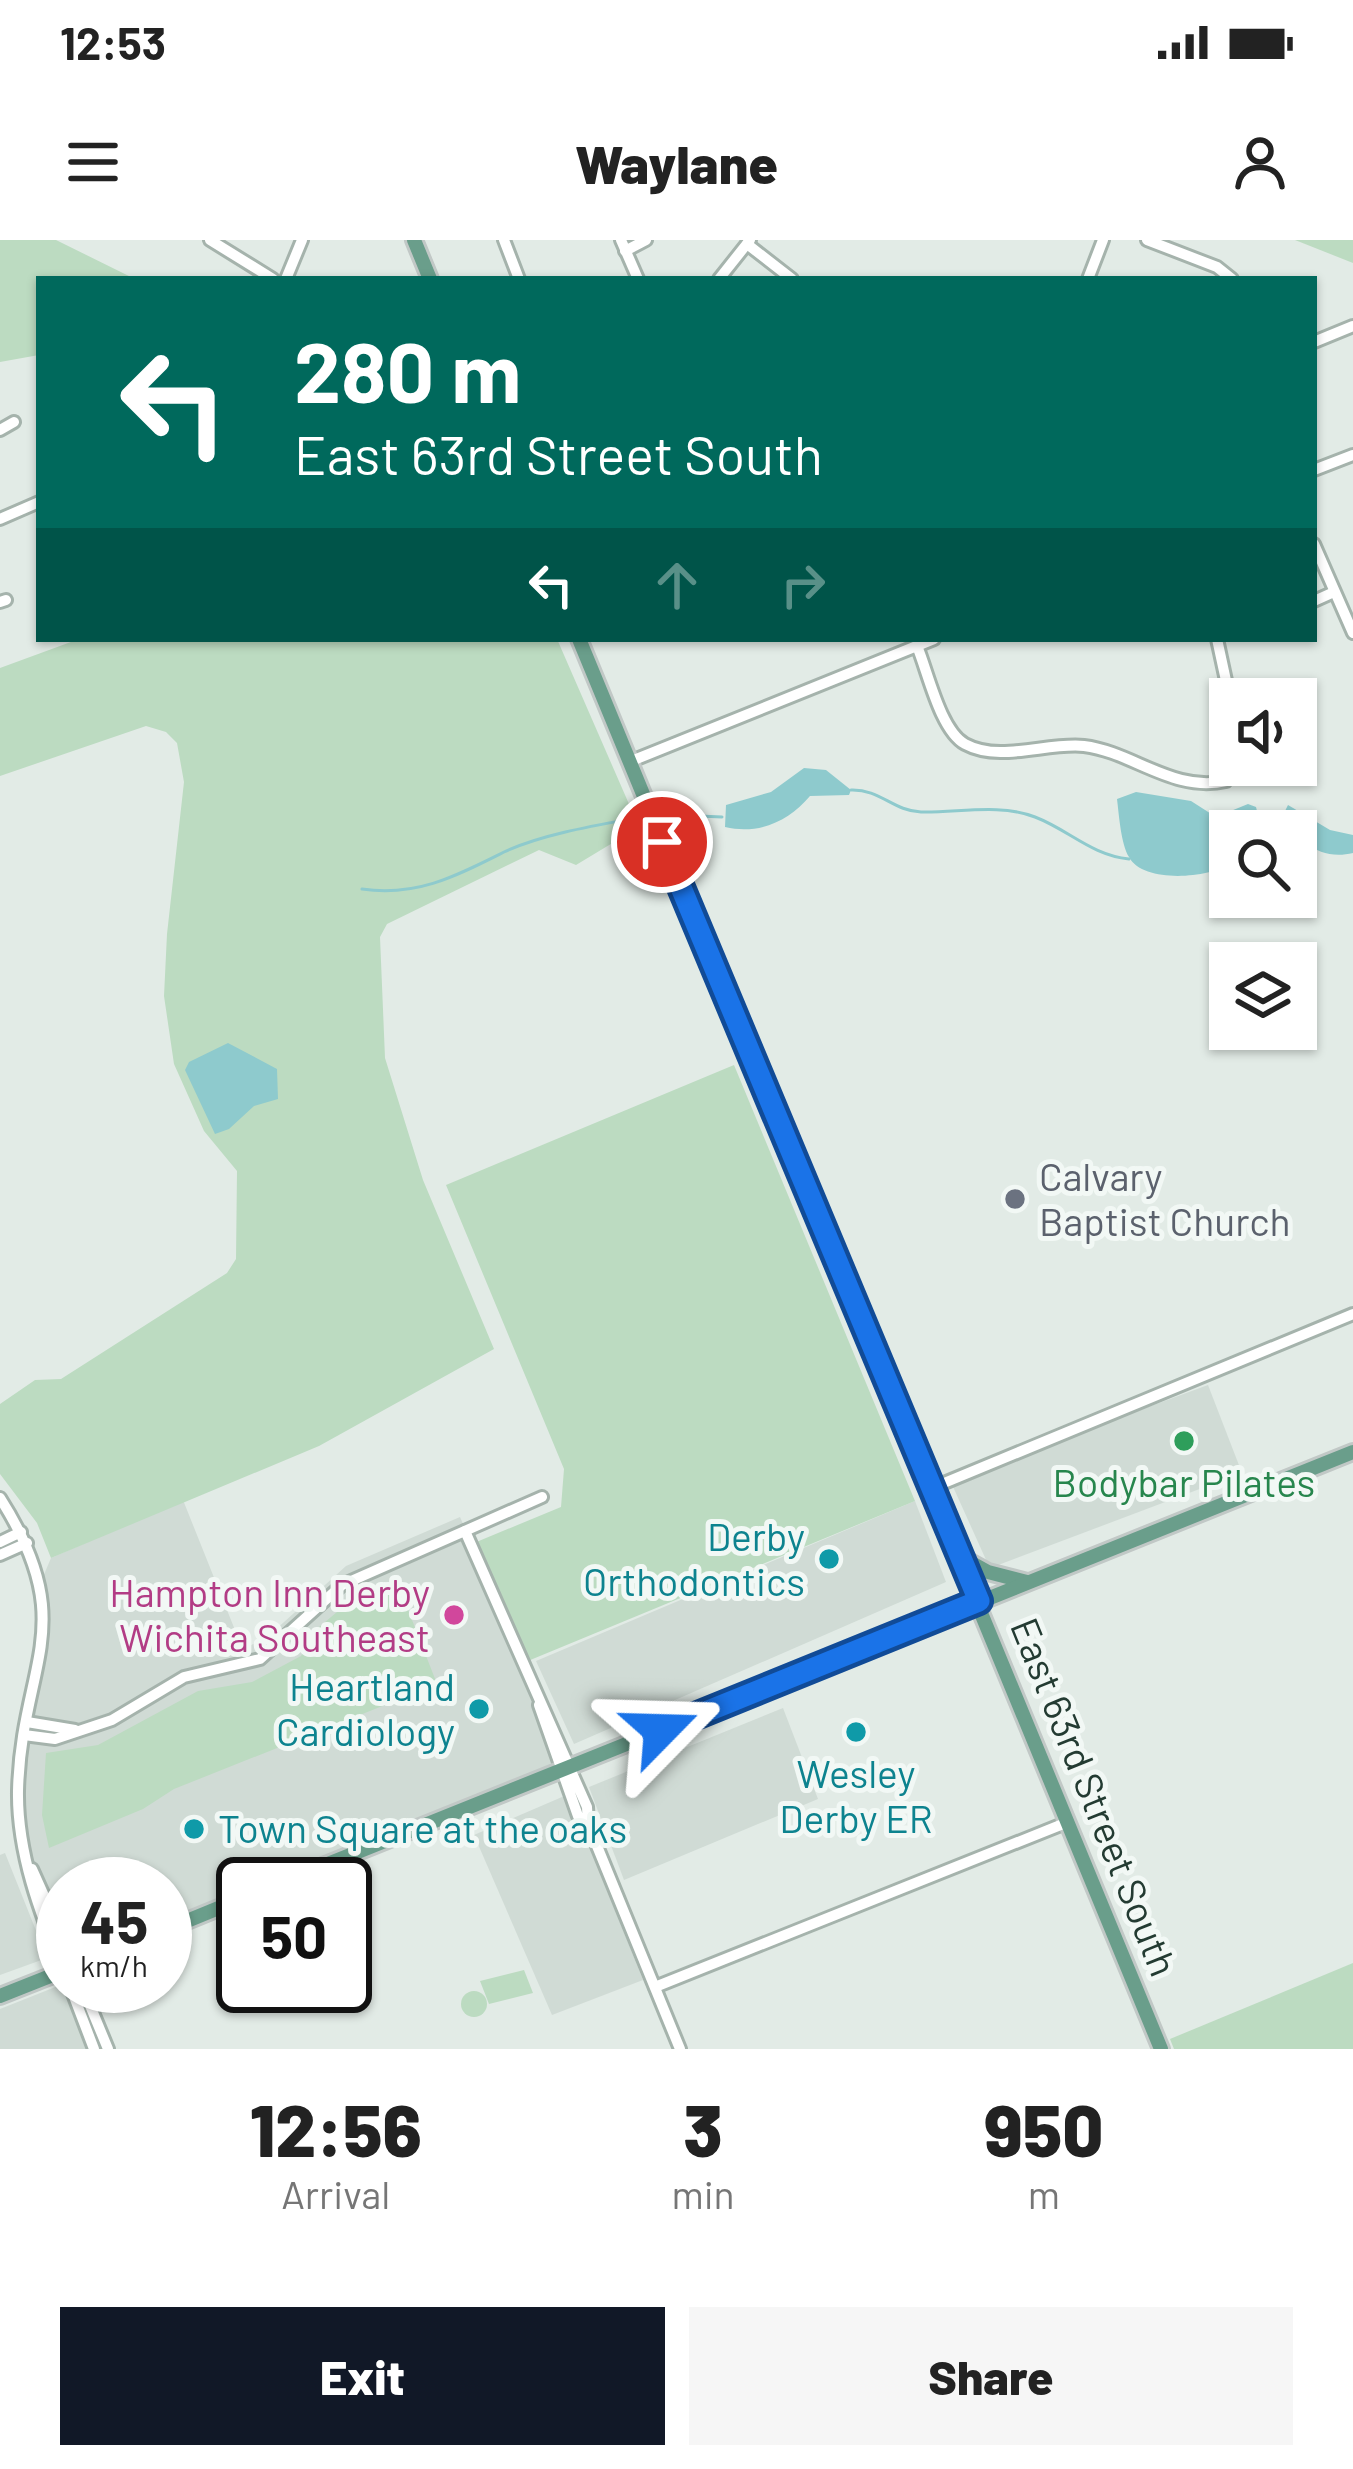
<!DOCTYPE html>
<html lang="en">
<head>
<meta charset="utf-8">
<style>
  body { margin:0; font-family:Barlow,sans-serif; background:#f6f6f6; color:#222; height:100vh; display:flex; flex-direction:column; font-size:45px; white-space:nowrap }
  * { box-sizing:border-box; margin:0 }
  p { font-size:39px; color:#767676 }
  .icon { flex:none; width:66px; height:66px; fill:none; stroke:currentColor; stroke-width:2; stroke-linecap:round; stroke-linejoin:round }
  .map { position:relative; height:1809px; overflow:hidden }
  .drawer { display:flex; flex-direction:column; background:#fff; flex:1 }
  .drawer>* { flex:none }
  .hud { position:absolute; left:36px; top:36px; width:1281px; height:366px; border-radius:0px; box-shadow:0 3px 9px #0004; background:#00695c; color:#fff; overflow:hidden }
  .buttons { position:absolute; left:1209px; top:438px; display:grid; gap:24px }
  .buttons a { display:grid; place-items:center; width:108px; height:108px; border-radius:0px; background:#fff; box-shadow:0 3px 9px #0004; font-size:60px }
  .speed { position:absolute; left:36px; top:1617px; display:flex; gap:24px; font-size:60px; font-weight:700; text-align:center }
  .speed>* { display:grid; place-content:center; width:156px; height:156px; border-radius:50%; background:#fff; box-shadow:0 3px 9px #0004; line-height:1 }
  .speed small { font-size:30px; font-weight:400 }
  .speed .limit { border:6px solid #111; border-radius:18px; background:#fff; color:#111 }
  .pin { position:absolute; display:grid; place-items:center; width:102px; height:102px; color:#fff; margin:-51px; border:6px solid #fff; border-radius:50%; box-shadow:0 3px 12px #0007 }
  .me { position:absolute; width:132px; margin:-66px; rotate:68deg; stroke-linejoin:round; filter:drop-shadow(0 0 9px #0008) }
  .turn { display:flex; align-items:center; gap:42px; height:252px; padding:0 60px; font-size:54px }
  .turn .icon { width:156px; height:156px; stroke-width:2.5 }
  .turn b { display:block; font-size:84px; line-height:102px }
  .lanes { display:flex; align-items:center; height:114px; padding:0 60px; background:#0003; justify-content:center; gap:60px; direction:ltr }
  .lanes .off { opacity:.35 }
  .eta { display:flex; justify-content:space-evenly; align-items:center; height:204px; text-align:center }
  .eta b { font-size:72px; font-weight:800; line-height:84px }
  .button { display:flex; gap:24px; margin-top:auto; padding:24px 60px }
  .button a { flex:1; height:138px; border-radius:0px; background:#111827; color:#fff; font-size:48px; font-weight:800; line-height:138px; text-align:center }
  .button a+a { background:#f6f6f6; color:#222 }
  .status { display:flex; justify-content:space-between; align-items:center; height:84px; padding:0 60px; background:#fff; direction:ltr }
  .status svg { height:33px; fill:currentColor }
  header { display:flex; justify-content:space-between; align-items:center; height:156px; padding:0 60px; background:#fff; font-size:54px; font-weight:800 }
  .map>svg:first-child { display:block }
</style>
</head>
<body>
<div class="status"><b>12:53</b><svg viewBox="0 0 49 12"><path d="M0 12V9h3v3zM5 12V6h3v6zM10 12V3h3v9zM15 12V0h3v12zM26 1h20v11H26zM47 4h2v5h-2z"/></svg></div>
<header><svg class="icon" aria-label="menu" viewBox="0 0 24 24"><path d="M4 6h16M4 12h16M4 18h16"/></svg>Waylane<svg class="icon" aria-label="person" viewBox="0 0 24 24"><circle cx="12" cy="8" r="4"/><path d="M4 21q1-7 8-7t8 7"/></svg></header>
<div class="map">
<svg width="1353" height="1809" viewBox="0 0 1353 1809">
  <rect width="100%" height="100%" fill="#e2ebe6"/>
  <!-- built -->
  <g fill="#d0dbd5">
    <path d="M 1208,1145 L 1242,1233 L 993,1327 L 987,1322 L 950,1240 Z"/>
    <path d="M 183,1260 L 243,1410 L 273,1392 L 346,1326 L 460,1277 L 569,1527 L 279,1644 L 243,1644 L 243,1659 L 165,1690 L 165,1644 L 63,1644 L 63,1702 L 31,1626 L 18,1555 L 46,1395 L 40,1344 L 51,1318 Z"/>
    <path d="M 915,1261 L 946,1342 L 574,1504 L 536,1421 Z"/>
    <path d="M 783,1468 L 818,1559 L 624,1640 L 589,1547 Z"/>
    <path d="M 569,1554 L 643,1740 L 552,1775 L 474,1595 Z"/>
    <path d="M 5,1613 L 47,1718 L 0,1735 L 0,1615 Z"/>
    <path d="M 63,1744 L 70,1746 L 95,1809 L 0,1809 L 0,1769 Z"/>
  </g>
  <!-- green -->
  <g fill="#bcdbc1">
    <path d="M 0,0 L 56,0 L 135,39 L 39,39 L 39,115 L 0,122 Z"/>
    <path d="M 1295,0 L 1353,0 L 1353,23 Z"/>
    <path d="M 79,399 L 557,399 L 639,587 L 576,625 L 539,610 L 387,684 L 380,697 L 385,818 L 423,940 L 494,1109 L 319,1206 L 51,1318 L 37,1283 L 0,1234 L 0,1164 L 35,1140 L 61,1139 L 227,1033 L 236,1019 L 237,931 L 204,891 L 174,824 L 164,756 L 167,694 L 184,542 L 177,503 L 166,492 L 146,486 L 0,536 L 0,428 Z"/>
    <path d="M 734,825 L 915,1261 L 523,1423 L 474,1303 L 561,1267 L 564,1229 L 446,945 Z"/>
    <path d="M 396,1339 L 439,1449 L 405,1457 L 174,1549 L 143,1569 L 49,1608 L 42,1575 L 46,1513 L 98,1505 L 198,1451 L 252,1442 L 301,1416 L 319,1387 L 355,1357 Z"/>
    <path d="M 1353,1723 L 1353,1809 L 1174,1809 L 1170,1799 Z"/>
    <path d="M 524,1730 L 533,1753 L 489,1764 L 480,1741 Z"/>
    <circle cx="474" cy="1764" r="13"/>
  </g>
  <!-- water -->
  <g fill="#8ecacd">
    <path d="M 804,528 L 826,530 L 851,550 L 849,555 L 810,556 C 789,581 759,595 725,587 L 726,565 L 771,552 Z"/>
    <path d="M 1136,552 L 1191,561 L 1216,577 L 1248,564 L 1256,567 L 1262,591 L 1230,591 L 1230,624 C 1209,638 1143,644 1129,617 C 1121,604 1119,575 1117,559 Z"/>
    <path d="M 1288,565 L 1330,590 L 1353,595 L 1353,613 C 1320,621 1298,601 1283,575 Z"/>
    <path d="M 228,803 L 277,829 L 278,859 L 254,866 L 229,889 L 215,894 L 185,830 L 189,822 Z"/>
  </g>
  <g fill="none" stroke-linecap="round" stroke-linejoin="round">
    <!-- stream -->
    <g stroke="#8ecacd" stroke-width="3">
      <path d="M 851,550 C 880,549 893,571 921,572 C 958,573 999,563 1035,577 C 1069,590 1091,615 1129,619"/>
      <path d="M 676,575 L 722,577"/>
      <path d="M 362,649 C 417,657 456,636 504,612 C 540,595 592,586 631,579"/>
    </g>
    <!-- minor casing -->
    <g stroke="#a5b3ac" stroke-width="16">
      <g id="minor">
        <path d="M 210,0 L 273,39"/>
        <path d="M 504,0 L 519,39"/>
        <path d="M 621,0 L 638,39"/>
        <path d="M 1147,0 L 1217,27 L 1232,39"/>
        <path d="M 747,4 L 792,39"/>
        <path d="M 625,11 L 646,0"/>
        <path d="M 286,39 L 302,0"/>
        <path d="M 719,39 L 750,0"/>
        <path d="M 1088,39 L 1103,0"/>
        <path d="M 1314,102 L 1353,86"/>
        <path d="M 0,190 L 14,182"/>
        <path d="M 1314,230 L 1353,215"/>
        <path d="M 0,279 L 39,262"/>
        <path d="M 1314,304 L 1353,393"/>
        <path d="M 1314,361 L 1334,352"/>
        <path d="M 0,362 L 6,360"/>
        <path d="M 1217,399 L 1230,459"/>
        <path d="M 917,406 C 928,432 940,490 965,504 C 1000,523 1047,502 1084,506 C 1133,512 1173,553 1226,541 L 1236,525"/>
        <path d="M 629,522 L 934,399"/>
        <path d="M 932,1248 L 1353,1074"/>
        <path d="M 0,1258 C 82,1387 21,1423 18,1551 C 17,1612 40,1674 63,1729"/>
        <path d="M 465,1291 L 587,1567 L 588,1584 L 578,1576 L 539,1465"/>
        <path d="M 0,1302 L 21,1292"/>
        <path d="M 0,1315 L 27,1303"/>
        <path d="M 27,1482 L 75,1490"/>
        <path d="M 24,1495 L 55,1499 L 112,1480 L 184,1437 L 260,1419 L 342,1345 L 542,1257"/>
        <path d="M 588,1584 L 680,1809"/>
        <path d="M 32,1629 L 63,1698"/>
        <path d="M 70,1746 L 94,1809"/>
        <path d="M 82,1746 L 108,1809"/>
        <path d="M 655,1747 L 1068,1582"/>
      </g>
    </g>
    <!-- major casing -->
    <g stroke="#c1c8c6" stroke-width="20">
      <g id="major">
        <path d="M 414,0 L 430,39"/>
        <path d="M 579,399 L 1161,1809"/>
        <path d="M 961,1317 L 988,1332 L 1027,1342"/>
        <path d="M 278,1644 L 1353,1212"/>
        <path d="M 165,1690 L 243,1658"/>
        <path d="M 0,1756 L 63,1731"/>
      </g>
    </g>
    <!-- minor -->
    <use href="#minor" stroke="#fff" stroke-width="10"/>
    <!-- major -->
    <use href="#major" stroke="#6a9e8b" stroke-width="14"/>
  </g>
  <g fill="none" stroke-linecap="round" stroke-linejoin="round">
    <!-- route casing -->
    <g stroke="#114b97" stroke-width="30">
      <path id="route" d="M 661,1490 L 979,1361 L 662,602"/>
    </g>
    <!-- route -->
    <use href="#route" stroke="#1a73e8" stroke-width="21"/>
  </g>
  <!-- markers -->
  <circle fill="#6b7280" stroke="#f2f8f5" stroke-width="4.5" cx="1015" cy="959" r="12"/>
  <circle fill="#2e9e5b" stroke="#f2f8f5" stroke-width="4.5" cx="1184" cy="1201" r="12"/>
  <g fill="#0f9aa8" stroke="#f2f8f5" stroke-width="4.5">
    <circle cx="829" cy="1319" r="12"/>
    <circle cx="479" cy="1469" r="12"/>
    <circle cx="856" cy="1492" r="12"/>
    <circle cx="194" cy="1589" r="12"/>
  </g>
  <circle fill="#d1479c" stroke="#f2f8f5" stroke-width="4.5" cx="454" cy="1375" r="12"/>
  <g text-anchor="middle" stroke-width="10" stroke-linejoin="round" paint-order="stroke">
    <!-- worship labels -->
    <g font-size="39" fill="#5b616d" stroke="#f2f8f5" text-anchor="start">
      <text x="1039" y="951">Calvary<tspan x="1039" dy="45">Baptist Church</tspan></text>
    </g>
    <!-- leisure labels -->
    <g font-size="39" fill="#27864d" stroke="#f2f8f5">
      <text x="1184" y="1257">Bodybar Pilates</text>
    </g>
    <!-- culture labels -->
    <g font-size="39" fill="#0d838f" stroke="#f2f8f5" text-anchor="end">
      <text x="805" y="1311">Derby<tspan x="805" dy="45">Orthodontics</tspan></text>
      <text x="455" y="1461">Heartland<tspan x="455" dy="45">Cardiology</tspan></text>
      <text x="856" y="1548" text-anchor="middle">Wesley<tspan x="856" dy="45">Derby ER</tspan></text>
      <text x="218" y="1603" text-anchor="start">Town Square at the oaks</text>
    </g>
    <!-- hotel labels -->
    <g font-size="39" fill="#b23c85" stroke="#f2f8f5" text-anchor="end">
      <text x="430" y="1367">Hampton Inn Derby<tspan x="430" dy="45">Wichita Southeast</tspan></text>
    </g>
    <!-- street labels -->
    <g font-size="39" fill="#233b32" stroke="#f2f8f5">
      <text transform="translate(1094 1557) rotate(68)" y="14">East 63rd Street South</text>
    </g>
  </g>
</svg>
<div class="buttons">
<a><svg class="icon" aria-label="sound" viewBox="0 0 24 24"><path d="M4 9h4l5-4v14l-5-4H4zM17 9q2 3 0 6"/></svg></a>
<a><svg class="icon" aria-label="search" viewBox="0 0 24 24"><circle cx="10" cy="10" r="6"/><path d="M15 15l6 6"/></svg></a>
<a><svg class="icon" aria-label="layers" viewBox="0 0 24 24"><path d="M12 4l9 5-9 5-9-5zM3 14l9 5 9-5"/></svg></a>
</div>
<div class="speed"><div>45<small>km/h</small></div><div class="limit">50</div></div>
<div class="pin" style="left:662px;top:602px;background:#d93025"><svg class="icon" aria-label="arrive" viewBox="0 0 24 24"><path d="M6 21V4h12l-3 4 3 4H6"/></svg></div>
<svg class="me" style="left:661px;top:1490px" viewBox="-20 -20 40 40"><path d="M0-17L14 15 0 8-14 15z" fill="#1a73e8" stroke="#fff" stroke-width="4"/></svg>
<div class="hud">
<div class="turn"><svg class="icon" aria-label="left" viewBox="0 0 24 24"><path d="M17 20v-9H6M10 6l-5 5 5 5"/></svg><div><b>280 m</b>East 63rd Street South</div></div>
<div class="lanes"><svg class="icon" aria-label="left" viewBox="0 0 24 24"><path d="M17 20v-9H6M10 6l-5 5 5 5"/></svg><svg class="icon off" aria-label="ahead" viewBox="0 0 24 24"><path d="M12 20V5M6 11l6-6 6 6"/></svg><svg class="icon off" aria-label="right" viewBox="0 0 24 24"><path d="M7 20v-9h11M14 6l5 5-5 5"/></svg></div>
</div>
</div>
<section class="drawer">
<div class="eta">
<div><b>12:56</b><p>Arrival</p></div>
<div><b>3</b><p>min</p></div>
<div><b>950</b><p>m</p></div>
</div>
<div class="button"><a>Exit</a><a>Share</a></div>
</section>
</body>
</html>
